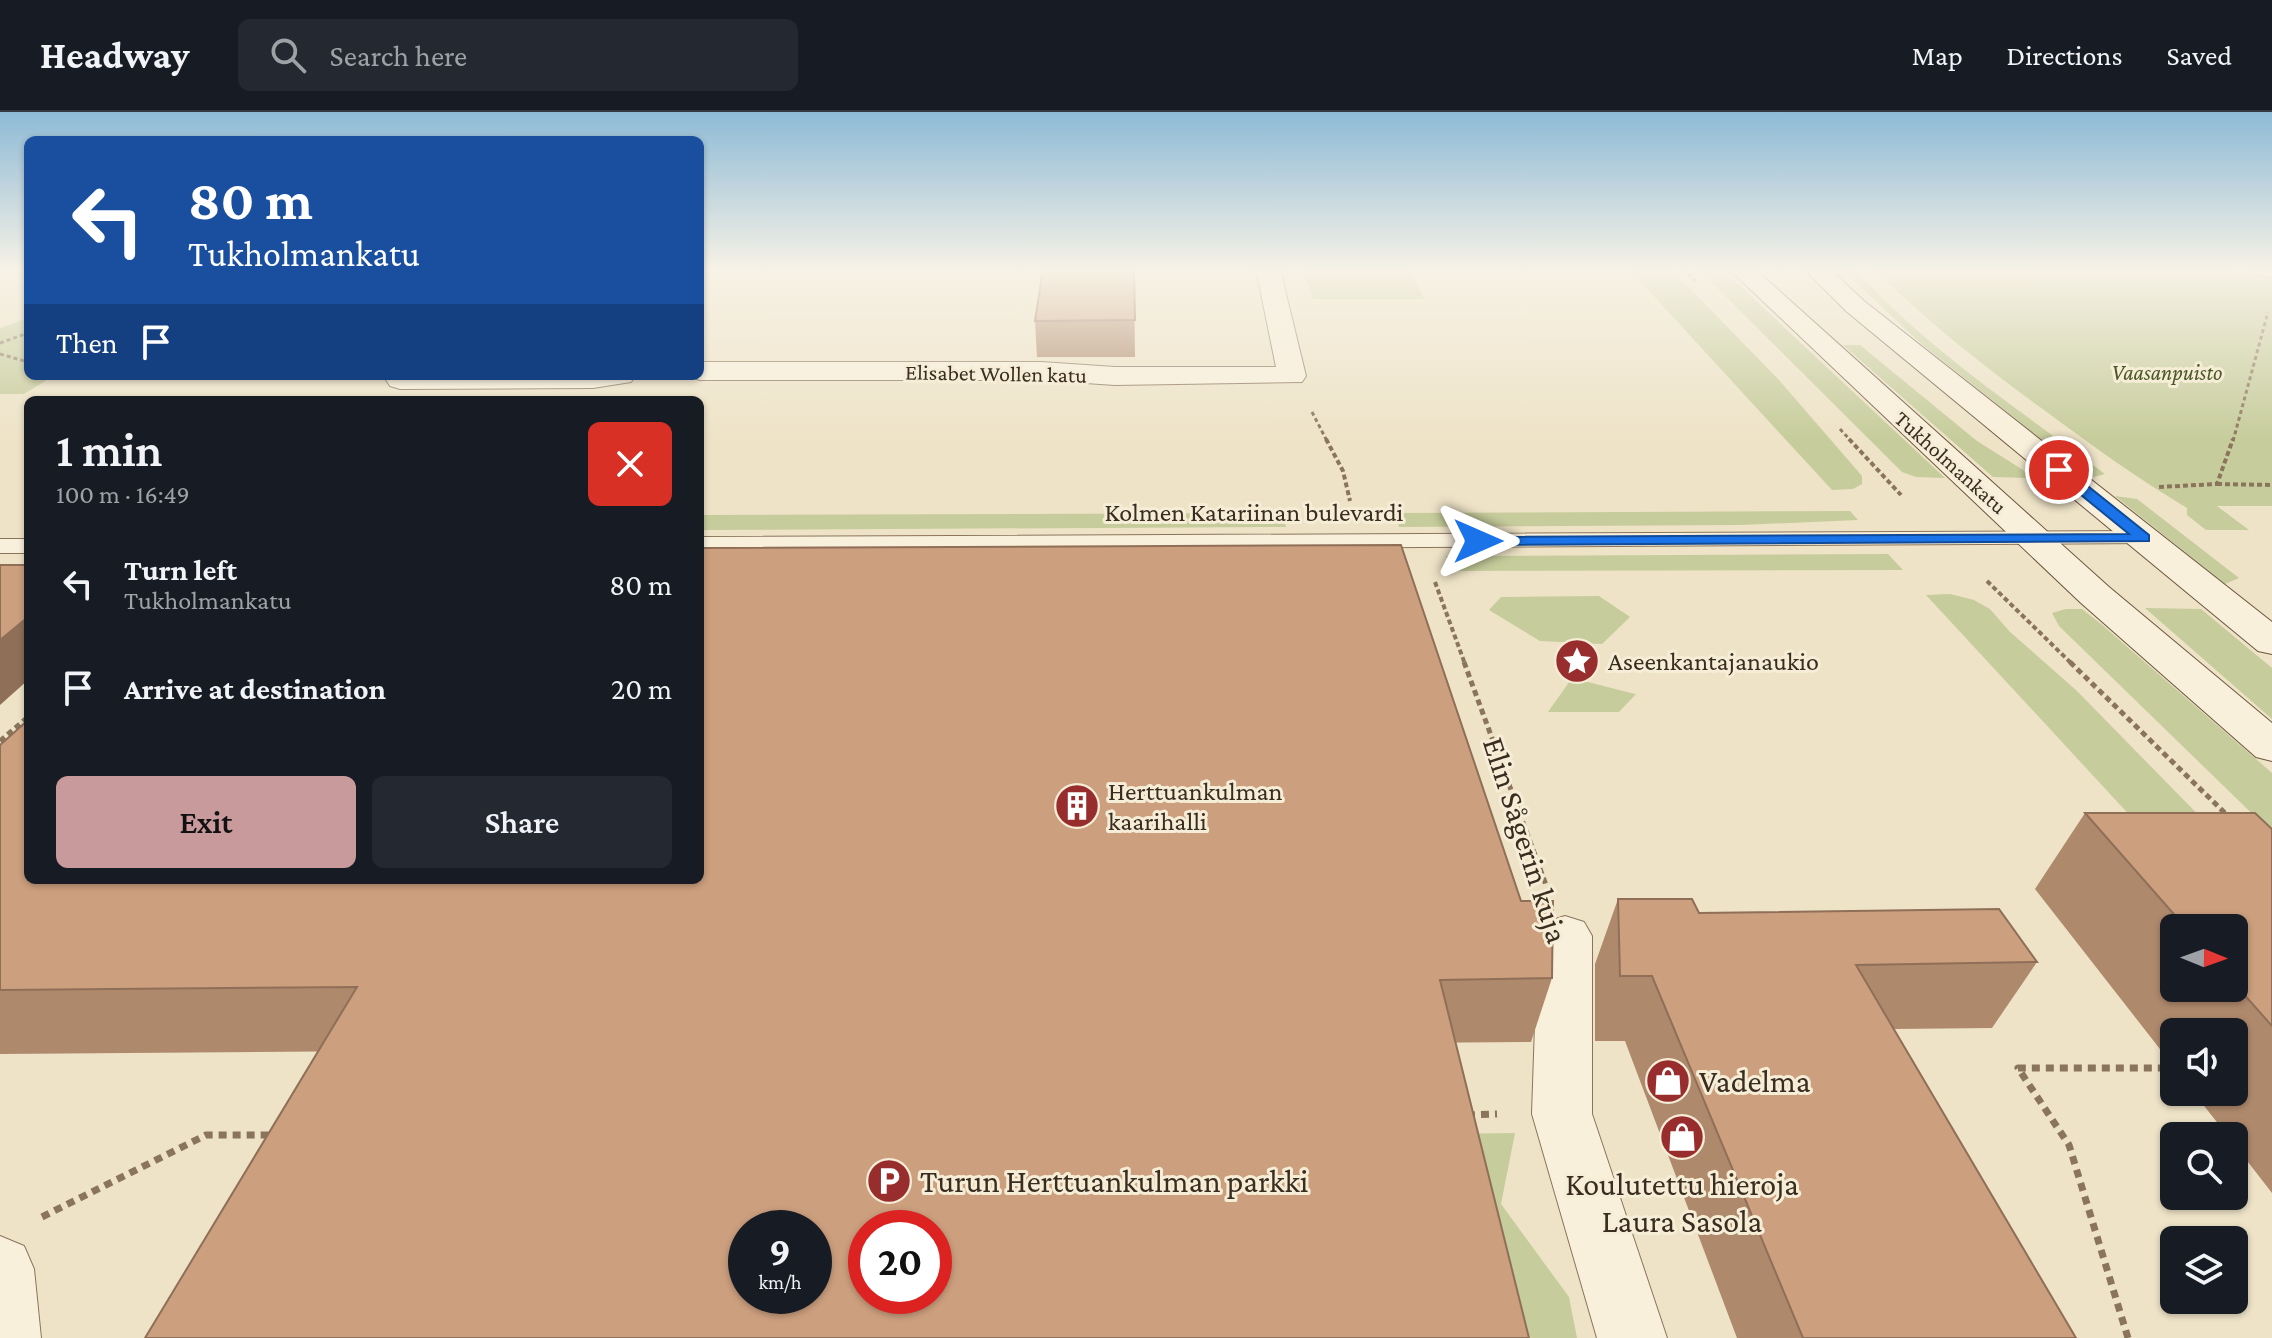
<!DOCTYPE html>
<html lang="en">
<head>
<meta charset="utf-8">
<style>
  body { margin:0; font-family:"Crimson Pro",serif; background:#242831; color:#f1f3f6; height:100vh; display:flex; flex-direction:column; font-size:30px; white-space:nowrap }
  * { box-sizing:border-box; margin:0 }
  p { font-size:26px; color:#9ea1a6 }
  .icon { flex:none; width:44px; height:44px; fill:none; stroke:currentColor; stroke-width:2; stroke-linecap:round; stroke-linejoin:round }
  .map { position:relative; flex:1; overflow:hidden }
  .panel { position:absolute; left:24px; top:284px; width:680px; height:488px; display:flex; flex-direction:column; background:#171b24; border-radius:12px; box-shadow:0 2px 6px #0004 }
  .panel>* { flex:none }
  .guide { position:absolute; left:24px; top:24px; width:680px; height:244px; border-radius:12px; box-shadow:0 2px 6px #0004; background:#1a4fa0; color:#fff; overflow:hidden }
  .needle { width:52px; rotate:91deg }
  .fabs { position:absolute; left:2160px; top:802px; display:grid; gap:16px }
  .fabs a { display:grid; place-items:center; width:88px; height:88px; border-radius:12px; background:#171b24; box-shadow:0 2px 6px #0004; font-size:40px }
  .speed { position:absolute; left:728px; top:1098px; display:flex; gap:16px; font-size:40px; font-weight:700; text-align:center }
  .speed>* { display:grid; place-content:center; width:104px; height:104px; border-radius:50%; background:#171b24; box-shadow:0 2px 6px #0004; line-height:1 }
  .speed small { font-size:20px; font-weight:400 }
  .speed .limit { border:12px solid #d22; background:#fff; color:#111 }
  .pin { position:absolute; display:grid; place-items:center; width:68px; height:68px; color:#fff; margin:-34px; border:4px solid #fff; border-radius:50%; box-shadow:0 2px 8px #0007 }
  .me { position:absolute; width:88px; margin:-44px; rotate:90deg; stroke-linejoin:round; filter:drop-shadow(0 0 6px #0008) }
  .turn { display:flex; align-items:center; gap:28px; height:168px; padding:0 32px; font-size:36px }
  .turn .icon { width:104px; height:104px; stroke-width:2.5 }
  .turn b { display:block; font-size:56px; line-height:68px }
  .then { display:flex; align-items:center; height:76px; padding:0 32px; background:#0003; gap:16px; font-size:30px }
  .round { display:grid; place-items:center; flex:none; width:84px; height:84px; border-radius:12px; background:#242831 }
  .headline { display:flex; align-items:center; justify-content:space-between; height:136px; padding:0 32px }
  h1 { font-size:48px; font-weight:600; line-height:60px }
  .button { display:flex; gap:16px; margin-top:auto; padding:16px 32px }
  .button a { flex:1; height:92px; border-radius:12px; background:#c99a9c; color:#111; font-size:32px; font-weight:600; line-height:92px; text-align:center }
  .button a+a { background:#242831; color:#f1f3f6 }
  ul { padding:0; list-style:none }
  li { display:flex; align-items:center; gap:24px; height:104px; padding:0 32px }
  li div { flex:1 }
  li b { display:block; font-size:30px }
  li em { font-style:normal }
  header { display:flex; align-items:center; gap:48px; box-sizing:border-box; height:112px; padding:0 40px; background:#171b24; border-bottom:2px solid #363941 }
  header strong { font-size:38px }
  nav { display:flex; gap:44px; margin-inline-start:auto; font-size:28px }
  .search { width:560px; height:72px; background:#242831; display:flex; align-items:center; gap:20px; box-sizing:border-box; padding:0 28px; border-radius:12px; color:#9ea1a6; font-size:30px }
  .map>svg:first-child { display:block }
</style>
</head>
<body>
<header>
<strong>Headway</strong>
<div class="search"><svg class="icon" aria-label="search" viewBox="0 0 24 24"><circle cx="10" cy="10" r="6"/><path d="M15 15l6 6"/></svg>Search here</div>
<nav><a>Map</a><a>Directions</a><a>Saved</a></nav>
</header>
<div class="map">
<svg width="2272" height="1226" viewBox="0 0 2272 1226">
  <rect width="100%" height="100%" fill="#eee3c7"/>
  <!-- green -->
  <g fill="#c6cc9b">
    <path d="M 1303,157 L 1409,157 L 1424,187 L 1313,187 Z"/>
    <path d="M 1629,157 L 1671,157 L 1779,268 L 1862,364 L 1862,372 L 1853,377 L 1832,378 Z"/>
    <path d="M 1698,157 L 1722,157 L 1945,366 L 1916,365 L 1902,360 Z"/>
    <path d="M 1842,157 L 1855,157 C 1925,236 2021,299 2105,362 L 2090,366 L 1919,230 Z"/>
    <path d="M 1874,157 L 2214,157 L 2272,166 L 2272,394 L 2217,394 L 2249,418 L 2206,418 L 2187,403 L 2187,396 C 2137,366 2091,333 2044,298 C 1985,255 1926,209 1874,157 Z"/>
    <path d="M 28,206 L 28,264 L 53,264 L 24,282 L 0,282 L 0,216 Z"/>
    <path d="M 1843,233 L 1860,233 L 1977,329 L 2023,358 L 2029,366 L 1993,365 Z"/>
    <path d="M 2115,384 L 2137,387 L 2239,466 L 2225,472 Z"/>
    <path d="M 1850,399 L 1858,408 L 1740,413 L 1399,415 L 1395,401 Z"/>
    <path d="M 1283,401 L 1286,415 L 700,418 L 700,403 Z"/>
    <path d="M 1888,442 L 1903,458 L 1452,459 L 1446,444 Z"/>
    <path d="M 1950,482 L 1974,488 L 1990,497 L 2010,520 L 2076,578 L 2272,778 L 2234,816 L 1926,483 Z"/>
    <path d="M 1599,484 L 1630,505 L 1602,532 L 1540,529 L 1489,498 L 1501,485 Z"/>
    <path d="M 2145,496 L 2201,497 L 2272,556 L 2272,607 Z"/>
    <path d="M 2066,497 L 2082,497 L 2101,512 L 2272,661 L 2272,721 L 2059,514 L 2052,501 Z"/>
    <path d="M 1572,566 L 1635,582 L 1636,582 L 1619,600 L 1548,600 Z"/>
    <path d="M 1515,1021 L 1501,1092 L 1569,1185 L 1577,1226 L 1490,1226 L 1443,1022 Z"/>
  </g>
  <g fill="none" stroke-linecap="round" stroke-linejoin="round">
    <!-- service casing -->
    <g stroke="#8a755c" stroke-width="2">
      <g id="service">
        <path d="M 2143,419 L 2152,421 L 2155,426 L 2152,431 L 700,439 L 700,425 Z"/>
        <rect x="0" y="427" width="28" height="14"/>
      </g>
    </g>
    <!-- pedestrian casing -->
    <g stroke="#8a755c" stroke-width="2">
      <path id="pedestrian" d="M 0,1124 L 24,1134 L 34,1157 L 41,1226 L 0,1226 Z"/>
    </g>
    <!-- minor casing -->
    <g stroke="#8a755c" stroke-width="2">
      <g id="minor">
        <path d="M 1256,157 L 1280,157 L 1306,264 L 1302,270 L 1115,273 L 1041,268 L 700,268 L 689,264 L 700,264 L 700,250 L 1041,250 L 1115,255 L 1276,255 Z"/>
        <path d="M 388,264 L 635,264 L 631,270 L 593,276 L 400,277 L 390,274 L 386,268 Z"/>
        <path d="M 1565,804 L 1584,810 L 1592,824 L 1592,1002 L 1667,1226 L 1597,1226 L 1532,1002 L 1538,824 L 1546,810 Z"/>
      </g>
    </g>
    <!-- tertiary casing -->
    <g stroke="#8a755c" stroke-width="2">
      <path id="tertiary" d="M 2253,157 L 2272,157 L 2272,165 L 2256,162 Z"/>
    </g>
    <!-- secondary casing -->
    <g stroke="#6c5640" stroke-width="2">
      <g id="secondary">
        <path d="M 1729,157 L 1755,157 L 2109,475 L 2272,611 L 2272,649 L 2256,645 L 2081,491 Z"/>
        <path d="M 1804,157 L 1830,157 L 1864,189 L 2272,510 L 2272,542 L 2258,539 L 1846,199 Z"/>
      </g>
    </g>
    <!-- path-far3 -->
    <g stroke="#8a755c" stroke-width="3" stroke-dasharray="4 3" stroke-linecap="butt">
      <path d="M 1684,157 L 1696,169"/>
      <path d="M 0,231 L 28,221"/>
      <path d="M 0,242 L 28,250"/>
      <path d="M 1312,300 L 1327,329"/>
      <path d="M 1840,317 L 1851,329"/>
      <path d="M 2233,329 L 2268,200"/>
    </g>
    <!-- path-far2 -->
    <g stroke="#8a755c" stroke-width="4" stroke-dasharray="5 3" stroke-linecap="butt">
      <path d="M 1326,327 L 1343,359 L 1350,389"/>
      <path d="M 1849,327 L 1901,383"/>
      <path d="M 2217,372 L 2272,373"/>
      <path d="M 2159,375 L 2217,372 L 2233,327"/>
      <path d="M 1987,469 L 2072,552"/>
      <path d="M 1435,470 L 1465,552"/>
    </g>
    <!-- path-far1 -->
    <g stroke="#8a755c" stroke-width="5" stroke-dasharray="6 4" stroke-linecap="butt">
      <path d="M 1464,550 L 1546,773"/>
      <path d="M 2070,550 L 2229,705"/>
      <path d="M 0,629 L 28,605"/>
    </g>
    <!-- path -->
    <g stroke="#8a755c" stroke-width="7" stroke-dasharray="8 6" stroke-linecap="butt">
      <path d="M 1467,1003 L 1497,1002"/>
      <path d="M 42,1105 L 206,1023 L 273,1023"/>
      <path d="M 2128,1226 L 2069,1033 L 2018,956 L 2160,956"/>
    </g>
    <!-- service -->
    <use href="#service" fill="#f9f0db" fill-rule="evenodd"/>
    <!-- pedestrian -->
    <use href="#pedestrian" fill="#f9f0db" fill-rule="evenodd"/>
    <!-- minor -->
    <use href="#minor" fill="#f9f0db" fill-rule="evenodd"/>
    <!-- tertiary -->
    <use href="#tertiary" fill="#f9f0db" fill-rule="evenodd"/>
    <!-- secondary -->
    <use href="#secondary" fill="#f9f0db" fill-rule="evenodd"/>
  </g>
  <!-- wall -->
  <g fill="#af896c" fill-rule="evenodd">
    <path d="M 1134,157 L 1135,245 L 1037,245 L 1035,209 Z"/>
    <path d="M 0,633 L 28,768 L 1521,789 L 1552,866 L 1531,930 L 0,942 Z"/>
    <path d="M 2085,701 L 2272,717 L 2272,1081 L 2234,1032 L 2234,1024 L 2228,1024 L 2193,980 L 2234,980 L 2234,920 L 2174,920 L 2174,955 L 2035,777 ZM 2174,816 L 2234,816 L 2234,876 L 2174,876 Z"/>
    <path d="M 1618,787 L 1699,801 L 2037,850 L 1992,916 L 1894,917 L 2076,1226 L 1737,1226 L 1625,929 L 1595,929 L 1595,852 Z"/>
  </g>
  <!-- shaded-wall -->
  <path fill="#8f6f58" d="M 28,505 L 28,568 L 0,593 L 0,528 Z"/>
  <!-- building -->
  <g fill="#cc9f7e" stroke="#8f6f58" stroke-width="2" fill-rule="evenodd">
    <path d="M 1043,157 L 1134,157 L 1135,208 L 1035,209 Z"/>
    <path d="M 1401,433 L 1521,789 L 1553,789 L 1552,866 L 1440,868 L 1529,1226 L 145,1226 L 357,875 L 0,878 L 0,633 L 28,608 L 28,768 L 700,768 L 700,436 ZM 746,1116 L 814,1116 L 814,1184 L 746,1184 ZM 866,1116 L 934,1116 L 934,1184 L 866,1184 Z"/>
    <path d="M 0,453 L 28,453 L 28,505 L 0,528 Z"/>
    <path d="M 2085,701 L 2255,701 L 2272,717 L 2272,914 L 2234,871 L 2234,816 L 2186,816 Z"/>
    <path d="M 1618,787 L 1692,787 L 1699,801 L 1999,797 L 2037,850 L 1856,853 L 2076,1226 L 1803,1226 L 1652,864 L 1620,864 Z"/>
  </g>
  <!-- sky -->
  <linearGradient id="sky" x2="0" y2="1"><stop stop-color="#8ebad6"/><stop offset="0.48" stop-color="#f7f2e6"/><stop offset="1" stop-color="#f7f2e6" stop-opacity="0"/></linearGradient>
  <rect width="2272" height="329" fill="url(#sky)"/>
  <!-- route -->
  <path fill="#1a73e8" stroke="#114b97" stroke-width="2" d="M 2054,355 L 2064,355 L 2149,423 L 2149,429 L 1478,433 L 1471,429 L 1478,425 L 2129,422 L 2054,361 Z"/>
  <!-- icons -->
  <defs>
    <g id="sight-disc" transform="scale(2.3)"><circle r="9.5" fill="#982d2d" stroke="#f6edd7"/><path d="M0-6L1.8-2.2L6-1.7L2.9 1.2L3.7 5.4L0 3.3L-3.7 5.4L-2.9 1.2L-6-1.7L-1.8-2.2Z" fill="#fff"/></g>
    <g id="building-disc" transform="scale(2.3)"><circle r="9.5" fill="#982d2d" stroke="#f6edd7"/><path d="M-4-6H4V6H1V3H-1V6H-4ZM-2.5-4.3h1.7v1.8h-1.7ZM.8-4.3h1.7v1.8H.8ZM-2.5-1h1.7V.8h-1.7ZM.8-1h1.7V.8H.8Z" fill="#fff"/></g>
    <g id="shop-disc" transform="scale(2.3)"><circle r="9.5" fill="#982d2d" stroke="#f6edd7"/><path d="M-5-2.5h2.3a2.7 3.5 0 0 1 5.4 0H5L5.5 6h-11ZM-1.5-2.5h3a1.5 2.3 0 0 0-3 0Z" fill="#fff"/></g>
    <g id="parking-disc" transform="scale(2.3)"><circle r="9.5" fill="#982d2d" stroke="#f6edd7"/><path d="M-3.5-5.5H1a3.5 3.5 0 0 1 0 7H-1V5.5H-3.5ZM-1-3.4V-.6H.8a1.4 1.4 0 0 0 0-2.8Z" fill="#fff"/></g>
  </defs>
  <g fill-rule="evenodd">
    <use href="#sight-disc" x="1577" y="549"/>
    <use href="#building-disc" x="1077" y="694"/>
    <use href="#shop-disc" x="1668" y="969"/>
    <use href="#shop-disc" x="1682" y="1025"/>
    <use href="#parking-disc" x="889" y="1069"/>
  </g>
  <g text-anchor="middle" stroke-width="6" stroke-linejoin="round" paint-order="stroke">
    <!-- far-park labels -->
    <g font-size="22" font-style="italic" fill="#4a5727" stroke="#f6edd7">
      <text x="2167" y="268">Vaasanpuisto</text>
    </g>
    <!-- far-street labels -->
    <g font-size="22" fill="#3a2d20" stroke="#f6edd7">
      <text transform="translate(996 261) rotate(1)" y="8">Elisabet Wollen katu</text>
      <text transform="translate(1951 350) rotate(42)" y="8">Tukholmankatu</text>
    </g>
    <!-- street labels -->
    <g font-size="26" fill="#3a2d20" stroke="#f6edd7">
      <text x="1254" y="409">Kolmen Katariinan bulevardi</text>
    </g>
    <!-- poi labels -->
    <g font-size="26" fill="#3a2d20" stroke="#f6edd7" text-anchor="start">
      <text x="1608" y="558">Aseenkantajanaukio</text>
      <text x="1108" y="688">Herttuankulman<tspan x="1108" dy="30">kaarihalli</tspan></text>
    </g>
    <!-- near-street labels -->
    <g font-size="32" fill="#3a2d20" stroke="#f6edd7">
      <text transform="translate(1526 728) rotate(72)" y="11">Elin Sågerin kuja</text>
    </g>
    <!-- near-poi labels -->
    <g font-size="32" fill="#3a2d20" stroke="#f6edd7" text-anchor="start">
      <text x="1699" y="980">Vadelma</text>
      <text x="920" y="1080">Turun Herttuankulman parkki</text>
      <text x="1682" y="1083" text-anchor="middle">Koulutettu hieroja<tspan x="1682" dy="37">Laura Sasola</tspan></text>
    </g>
  </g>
</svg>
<div class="fabs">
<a><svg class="needle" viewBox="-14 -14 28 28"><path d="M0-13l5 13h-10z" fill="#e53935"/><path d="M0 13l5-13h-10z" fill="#9ea1a6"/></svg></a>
<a><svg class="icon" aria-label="sound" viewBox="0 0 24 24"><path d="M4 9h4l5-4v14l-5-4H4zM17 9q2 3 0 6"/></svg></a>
<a><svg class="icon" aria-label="search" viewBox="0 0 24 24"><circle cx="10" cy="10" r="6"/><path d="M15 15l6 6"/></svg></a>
<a><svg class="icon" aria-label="layers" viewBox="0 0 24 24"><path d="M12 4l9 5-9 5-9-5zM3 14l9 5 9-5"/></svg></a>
</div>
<div class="speed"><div>9<small>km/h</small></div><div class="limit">20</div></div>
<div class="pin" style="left:2059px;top:358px;background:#d93025"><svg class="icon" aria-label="arrive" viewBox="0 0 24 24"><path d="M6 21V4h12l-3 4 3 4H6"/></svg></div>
<svg class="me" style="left:1478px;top:429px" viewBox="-20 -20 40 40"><path d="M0-17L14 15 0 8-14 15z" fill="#1a73e8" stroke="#fff" stroke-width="4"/></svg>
<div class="guide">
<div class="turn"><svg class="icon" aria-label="left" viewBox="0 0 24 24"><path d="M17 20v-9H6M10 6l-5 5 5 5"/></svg><div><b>80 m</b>Tukholmankatu</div></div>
<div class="then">Then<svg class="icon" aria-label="arrive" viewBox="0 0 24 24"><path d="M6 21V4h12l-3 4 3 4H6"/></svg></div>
</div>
<section class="panel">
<div class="headline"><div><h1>1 min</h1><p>100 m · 16:49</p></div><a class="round" style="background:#d93025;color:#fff"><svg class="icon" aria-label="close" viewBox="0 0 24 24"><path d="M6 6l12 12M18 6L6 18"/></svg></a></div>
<ul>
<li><svg class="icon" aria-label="left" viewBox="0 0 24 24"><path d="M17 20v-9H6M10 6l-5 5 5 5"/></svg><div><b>Turn left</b><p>Tukholmankatu</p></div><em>80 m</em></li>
<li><svg class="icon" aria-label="arrive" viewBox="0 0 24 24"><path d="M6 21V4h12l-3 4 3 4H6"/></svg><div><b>Arrive at destination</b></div><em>20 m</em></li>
</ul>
<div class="button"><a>Exit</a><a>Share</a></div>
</section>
</div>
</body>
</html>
